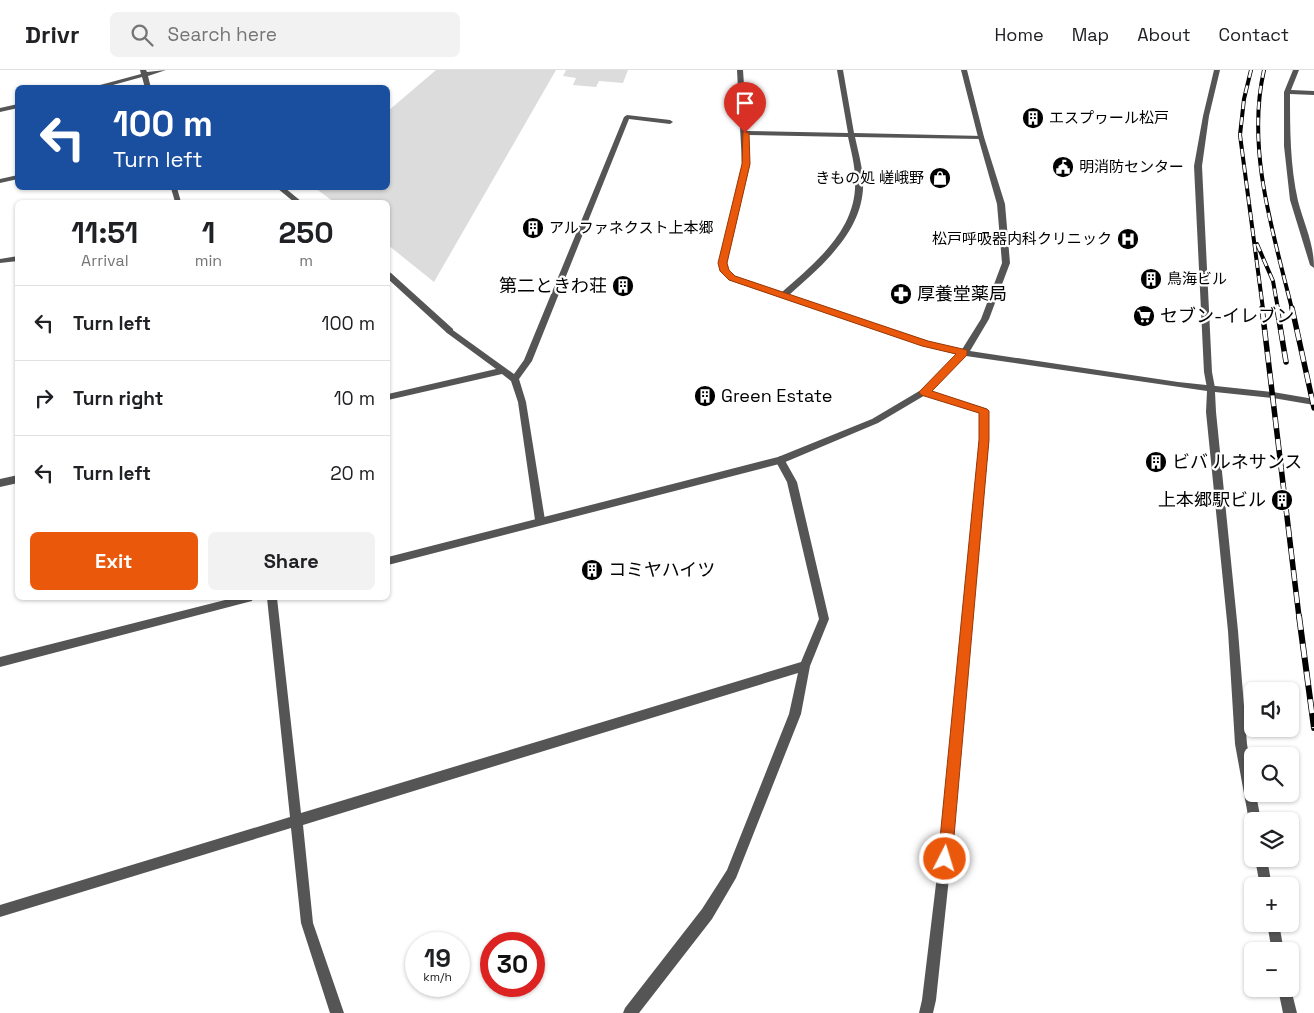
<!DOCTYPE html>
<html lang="en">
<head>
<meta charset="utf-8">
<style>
  body { margin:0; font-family:"Space Grotesk","Noto Sans JP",sans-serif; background:#f2f2f2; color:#202124; height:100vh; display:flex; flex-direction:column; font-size:19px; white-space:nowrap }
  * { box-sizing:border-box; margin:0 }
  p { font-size:16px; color:#757577 }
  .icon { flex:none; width:28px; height:28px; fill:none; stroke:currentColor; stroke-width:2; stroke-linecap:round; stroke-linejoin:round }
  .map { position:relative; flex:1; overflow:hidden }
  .side { position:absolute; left:15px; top:130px; width:375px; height:400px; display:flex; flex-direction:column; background:#fff; border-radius:8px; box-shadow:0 1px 4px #0004 }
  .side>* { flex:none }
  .hud { position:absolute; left:15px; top:15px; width:375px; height:105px; border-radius:8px; box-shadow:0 1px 4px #0004; background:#1a4fa0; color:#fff; overflow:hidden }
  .controls { position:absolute; left:1244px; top:612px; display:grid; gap:10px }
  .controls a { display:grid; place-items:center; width:55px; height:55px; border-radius:8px; background:#fff; box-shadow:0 1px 4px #0004; font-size:25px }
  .speed { position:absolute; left:405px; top:862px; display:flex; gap:10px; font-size:25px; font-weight:700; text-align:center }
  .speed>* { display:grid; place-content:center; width:65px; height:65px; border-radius:50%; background:#fff; box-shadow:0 1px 4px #0004; line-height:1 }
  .speed small { font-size:12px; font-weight:400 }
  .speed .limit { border:8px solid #d22; background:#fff; color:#111 }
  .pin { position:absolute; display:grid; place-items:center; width:42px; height:42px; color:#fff; margin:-51px -21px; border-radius:50% 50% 50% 0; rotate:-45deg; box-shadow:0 0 5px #0007 }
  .pin .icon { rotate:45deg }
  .me { position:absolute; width:55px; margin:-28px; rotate:5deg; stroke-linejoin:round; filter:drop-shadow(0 0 4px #0008) }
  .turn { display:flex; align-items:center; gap:18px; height:105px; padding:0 15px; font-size:22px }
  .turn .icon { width:65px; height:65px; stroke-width:2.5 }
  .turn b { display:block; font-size:35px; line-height:42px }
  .eta { display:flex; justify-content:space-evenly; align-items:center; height:85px; text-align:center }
  .eta b { font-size:30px; font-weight:600; line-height:35px }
  .cta { display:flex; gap:10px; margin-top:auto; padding:10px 15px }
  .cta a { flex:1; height:58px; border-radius:8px; background:#ea580c; color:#fff; font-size:20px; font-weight:600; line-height:58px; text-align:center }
  .cta a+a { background:#f2f2f2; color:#202124 }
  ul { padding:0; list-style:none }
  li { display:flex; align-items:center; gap:15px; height:75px; padding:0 15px; border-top:1px solid #e0e0e0 }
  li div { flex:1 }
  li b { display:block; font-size:19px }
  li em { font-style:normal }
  header { display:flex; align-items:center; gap:30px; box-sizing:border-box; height:70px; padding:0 25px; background:#fff; border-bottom:1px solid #e0e0e0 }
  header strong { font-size:24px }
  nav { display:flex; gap:28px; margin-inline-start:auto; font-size:18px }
  .search { width:350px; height:45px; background:#f2f2f2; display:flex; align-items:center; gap:12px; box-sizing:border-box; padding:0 18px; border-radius:8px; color:#757577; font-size:19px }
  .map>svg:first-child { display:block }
</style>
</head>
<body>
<header>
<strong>Drivr</strong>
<div class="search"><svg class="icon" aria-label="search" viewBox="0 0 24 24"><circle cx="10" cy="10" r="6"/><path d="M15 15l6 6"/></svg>Search here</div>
<nav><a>Home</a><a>Map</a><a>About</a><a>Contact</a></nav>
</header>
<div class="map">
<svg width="1314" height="943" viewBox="0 0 1314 943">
  <rect width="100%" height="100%" fill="#fff"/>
  <!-- green -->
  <g fill="#dcdcdc">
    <path d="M 436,0 L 556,0 L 434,212 L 388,175 L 388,132 L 334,132 L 315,118 L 388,118 L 388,41 Z"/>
    <path d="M 566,0 L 628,0 L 623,13 L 599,11 L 596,17 L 573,15 L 576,8 L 563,6 Z"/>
  </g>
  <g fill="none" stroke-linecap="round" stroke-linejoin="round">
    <!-- service -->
    <g fill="#555" fill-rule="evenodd">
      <path d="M 277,118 L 285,118 L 302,132 L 294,132 Z"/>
      <path d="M 388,202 L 391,203 L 453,259 L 453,263 L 447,263 L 388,209 Z"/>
    </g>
    <!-- minor -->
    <g fill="#555" fill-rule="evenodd">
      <path d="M 140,0 L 146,0 L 147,2 L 166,0 L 148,6 L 151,18 L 145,18 L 142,7 L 102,18 L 89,18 L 141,4 Z"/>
      <path d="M 737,0 L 743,0 L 747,61 L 848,63 L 837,0 L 843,0 L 854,63 L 983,66 L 984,67 L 981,69 L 855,67 C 858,81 862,95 863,109 C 866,159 824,194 789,225 L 928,271 L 967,281 L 968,283 L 967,285 L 964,286 L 923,276 L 729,210 L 720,201 L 719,193 L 742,94 ZM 748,65 L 848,67 C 851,81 855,95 855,109 C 858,159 816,192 782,222 L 735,206 L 728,200 L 727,193 L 750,94 Z"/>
      <path d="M 1214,0 L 1220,0 L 1209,46 L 1202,96 L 1212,302 L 1215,318 L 1211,321 L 1207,318 L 1204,302 L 1194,96 L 1203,46 Z"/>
      <path d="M 1293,0 L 1299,0 L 1291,20 L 1314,21 L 1314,25 L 1290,24 C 1290,59 1290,96 1298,131 C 1304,154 1314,173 1314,198 L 1310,195 L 1290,130 L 1284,76 L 1284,22 Z"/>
      <path d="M 18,34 L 18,38 L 0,42 L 0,38 Z"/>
      <path d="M 627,45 L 670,50 L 673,52 L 670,54 L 629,49 L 532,291 L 519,309 L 526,332 L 545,450 L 543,453 L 537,453 L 535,450 L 518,332 L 511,311 L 502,304 L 388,330 L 388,324 L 496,299 L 447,263 L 446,261 L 450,258 L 514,304 L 524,290 L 624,47 Z"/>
      <path d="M 18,105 L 18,109 L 0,113 L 0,109 Z"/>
      <path d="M 171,118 L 177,118 L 181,132 L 175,132 Z"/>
      <path d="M 18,186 L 18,191 L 0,193 L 0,189 Z"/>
      <path d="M 924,319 L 987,339 L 988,341 L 989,370 L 951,789 L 936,930 L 933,943 L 919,943 L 922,930 L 939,789 L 979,370 L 979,343 L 921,324 L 920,322 Z"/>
      <path d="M 780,386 L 783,387 L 797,412 L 829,549 L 810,596 L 801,644 L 736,808 L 712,849 L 639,943 L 623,943 L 625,938 L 702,839 L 727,800 L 789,644 L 798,603 L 303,755 L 313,853 L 344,943 L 330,943 L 301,853 L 291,758 L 0,847 L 0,835 L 290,747 L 267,528 L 277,528 L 301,743 L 801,592 L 819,549 L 787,412 L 775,390 Z"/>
      <path d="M 18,405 L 18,413 L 0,417 L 0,409 Z"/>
    </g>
    <!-- tertiary -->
    <g fill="#555" fill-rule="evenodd">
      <path d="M 961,0 L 967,0 L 984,67 L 1005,134 L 1010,193 L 989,249 L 970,281 L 1178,312 L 1273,322 L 1314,329 L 1314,335 L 1273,328 L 1215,322 L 1216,342 L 1238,561 L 1247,674 L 1252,705 L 1252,724 L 1256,724 L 1261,751 L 1252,751 L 1252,756 L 1249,751 L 1235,674 L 1228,561 L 1206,342 L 1207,321 L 966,286 L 927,324 L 878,353 L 783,393 L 388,495 L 388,487 L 778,387 L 872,349 L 921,320 L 961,281 L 981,249 L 1002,193 L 997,134 L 978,67 Z"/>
      <path d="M 233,528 L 253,528 L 252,531 L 248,532 L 0,597 L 0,587 Z"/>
      <path d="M 1255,789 L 1267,789 L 1272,816 L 1260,816 Z"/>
      <path d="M 1267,854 L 1279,854 L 1284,881 L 1272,881 Z"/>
      <path d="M 1290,915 L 1297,943 L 1283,943 L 1278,919 L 1290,919 Z"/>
    </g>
    <!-- rail-far2 casing -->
    <g stroke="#000" stroke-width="4">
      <g id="rail-far2">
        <path d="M 1251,0 L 1244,29 L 1240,65 L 1263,239"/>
        <path d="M 1264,0 C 1246,79 1273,162 1292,239"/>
        <path d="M 1257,174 L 1273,211 L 1278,239"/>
      </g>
    </g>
    <!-- rail-far1 casing -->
    <g stroke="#000" stroke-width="5.5">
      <g id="rail-far1">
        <path d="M 1262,238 L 1299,547"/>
        <path d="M 1277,238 L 1286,292"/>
        <path d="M 1292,238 L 1314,338"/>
      </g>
    </g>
    <!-- rail casing -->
    <g stroke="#000" stroke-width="6">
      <path id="rail" d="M 1299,546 L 1314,658"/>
    </g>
    <!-- rail-far2 -->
    <use href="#rail-far2" stroke="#fff" stroke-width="2.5" stroke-dasharray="8" stroke-linecap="butt"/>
    <!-- rail-far1 -->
    <use href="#rail-far1" stroke="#fff" stroke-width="4" stroke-dasharray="11" stroke-linecap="butt"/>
    <!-- rail -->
    <use href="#rail" stroke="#fff" stroke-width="4.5" stroke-dasharray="14" stroke-linecap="butt"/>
  </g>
  <!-- route -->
  <path fill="#ea580c" stroke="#983908" d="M 743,61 L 749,63 L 750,94 L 727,193 L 729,200 L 735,206 L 928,271 L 967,280 L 967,285 L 932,321 L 987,339 L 989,341 L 989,370 L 952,789 L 950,794 L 945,796 L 940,794 L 938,789 L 979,370 L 979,343 L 921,325 L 919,322 L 956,284 L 922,276 L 729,210 L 720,201 L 718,193 L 742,94 Z"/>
  <!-- icons -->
  <defs>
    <g id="building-disc" transform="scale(1.125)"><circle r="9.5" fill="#000" stroke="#fff"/><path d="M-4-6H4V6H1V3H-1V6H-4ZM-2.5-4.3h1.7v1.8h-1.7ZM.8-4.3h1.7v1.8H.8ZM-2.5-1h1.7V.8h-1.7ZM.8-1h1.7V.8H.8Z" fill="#fff"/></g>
    <g id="civic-disc" transform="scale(1.125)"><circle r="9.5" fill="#000" stroke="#fff"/><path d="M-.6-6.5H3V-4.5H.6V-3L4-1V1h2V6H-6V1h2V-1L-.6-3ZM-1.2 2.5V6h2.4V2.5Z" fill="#fff"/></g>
    <g id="shop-disc" transform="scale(1.125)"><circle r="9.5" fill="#000" stroke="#fff"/><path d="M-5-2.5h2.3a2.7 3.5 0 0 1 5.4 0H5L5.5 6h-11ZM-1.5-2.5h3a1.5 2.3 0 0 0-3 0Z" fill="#fff"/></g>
    <g id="hospital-disc" transform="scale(1.125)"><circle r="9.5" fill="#000" stroke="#fff"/><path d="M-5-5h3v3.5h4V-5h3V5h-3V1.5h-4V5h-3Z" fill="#fff"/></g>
    <g id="pharmacy-disc" transform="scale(1.125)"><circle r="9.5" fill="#000" stroke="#fff"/><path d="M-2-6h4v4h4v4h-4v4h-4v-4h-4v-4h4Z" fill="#fff"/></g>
    <g id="supermarket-disc" transform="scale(1.125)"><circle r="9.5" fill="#000" stroke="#fff"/><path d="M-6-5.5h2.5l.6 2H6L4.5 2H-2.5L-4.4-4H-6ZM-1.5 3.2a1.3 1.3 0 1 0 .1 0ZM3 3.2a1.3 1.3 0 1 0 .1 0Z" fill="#fff"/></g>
  </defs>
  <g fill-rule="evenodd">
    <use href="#building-disc" x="1033" y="48"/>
    <use href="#civic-disc" x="1063" y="97"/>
    <use href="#shop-disc" x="940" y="108"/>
    <use href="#building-disc" x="533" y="158"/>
    <use href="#hospital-disc" x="1128" y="169"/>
    <use href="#building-disc" x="1151" y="209"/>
    <use href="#building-disc" x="623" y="216"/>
    <use href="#pharmacy-disc" x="901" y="224"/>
    <use href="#supermarket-disc" x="1144" y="246"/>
    <use href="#building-disc" x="705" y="326"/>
    <use href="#building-disc" x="1156" y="392"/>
    <use href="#building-disc" x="1282" y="430"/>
    <use href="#building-disc" x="592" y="500"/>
  </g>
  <g text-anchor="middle" stroke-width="4.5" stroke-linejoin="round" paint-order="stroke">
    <!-- far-poi labels -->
    <g font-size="15" fill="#000" stroke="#fff" text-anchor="start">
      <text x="1049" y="53">エスプヮール松戸</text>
      <text x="1079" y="102">明消防センター</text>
      <text x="924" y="113" text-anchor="end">きもの処 嵯峨野</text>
      <text x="549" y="163">アルファネクスト上本郷</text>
      <text x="1112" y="174" text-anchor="end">松戸呼吸器内科クリニック</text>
      <text x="1167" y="214">鳥海ビル</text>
    </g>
    <!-- poi labels -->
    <g font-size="18" fill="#000" stroke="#fff" text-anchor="start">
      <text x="607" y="222" text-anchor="end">第二ときわ荘</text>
      <text x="917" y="230">厚養堂薬局</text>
      <text x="1160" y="252">セブン-イレブン</text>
      <text x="721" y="332">Green Estate</text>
      <text x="1172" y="398">ビバ ルネサンス</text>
      <text x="1266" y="436" text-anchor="end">上本郷駅ビル</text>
      <text x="608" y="506">コミヤハイツ</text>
    </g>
  </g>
</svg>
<div class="controls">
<a><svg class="icon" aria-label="sound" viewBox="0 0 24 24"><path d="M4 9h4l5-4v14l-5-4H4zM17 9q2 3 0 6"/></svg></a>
<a><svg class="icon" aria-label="search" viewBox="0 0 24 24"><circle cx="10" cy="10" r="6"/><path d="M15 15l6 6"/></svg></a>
<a><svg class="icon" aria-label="layers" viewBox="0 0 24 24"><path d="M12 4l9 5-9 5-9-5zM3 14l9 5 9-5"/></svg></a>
<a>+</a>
<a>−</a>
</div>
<div class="speed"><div>19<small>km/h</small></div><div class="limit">30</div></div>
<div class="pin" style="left:745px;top:63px;background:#d93025"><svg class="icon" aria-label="arrive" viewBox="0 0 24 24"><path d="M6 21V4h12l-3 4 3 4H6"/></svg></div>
<svg class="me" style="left:945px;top:789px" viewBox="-20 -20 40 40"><circle r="17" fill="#ea580c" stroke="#fff" stroke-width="3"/><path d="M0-11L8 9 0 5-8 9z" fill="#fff"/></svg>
<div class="hud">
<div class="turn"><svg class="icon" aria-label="left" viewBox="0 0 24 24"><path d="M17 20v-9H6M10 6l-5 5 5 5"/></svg><div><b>100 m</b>Turn left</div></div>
</div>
<section class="side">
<div class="eta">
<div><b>11:51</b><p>Arrival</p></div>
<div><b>1</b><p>min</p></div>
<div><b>250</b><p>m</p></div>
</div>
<ul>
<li><svg class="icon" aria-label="left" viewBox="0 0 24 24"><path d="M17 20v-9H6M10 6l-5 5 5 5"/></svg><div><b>Turn left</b></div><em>100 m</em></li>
<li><svg class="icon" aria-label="right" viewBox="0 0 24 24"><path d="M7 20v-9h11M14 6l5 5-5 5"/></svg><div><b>Turn right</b></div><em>10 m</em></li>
<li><svg class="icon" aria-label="left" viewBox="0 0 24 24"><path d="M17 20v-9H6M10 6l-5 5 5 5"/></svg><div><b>Turn left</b></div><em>20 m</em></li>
</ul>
<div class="cta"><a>Exit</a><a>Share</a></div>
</section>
</div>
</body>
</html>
